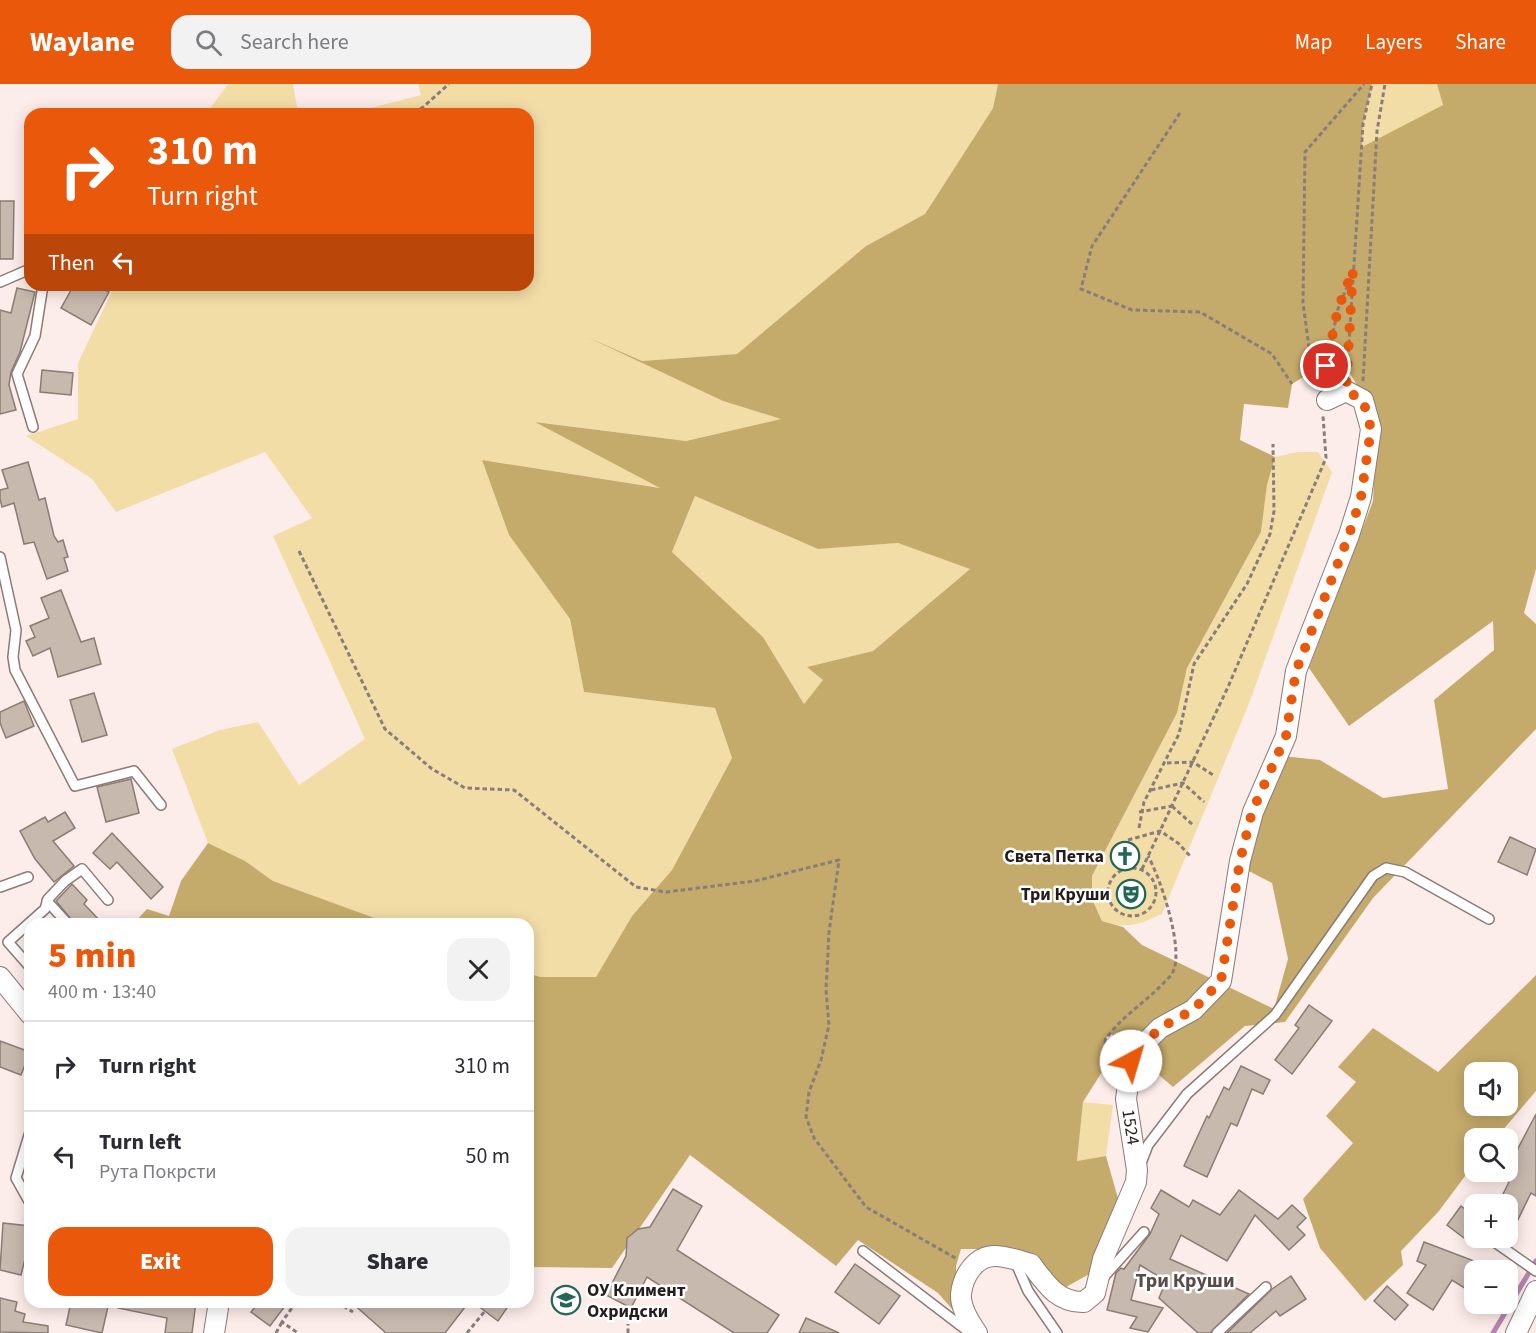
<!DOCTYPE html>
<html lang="en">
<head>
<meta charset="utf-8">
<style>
  body { margin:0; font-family:"Source Sans 3",sans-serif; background:#f2f2f3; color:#2b2b33; height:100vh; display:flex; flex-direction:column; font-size:22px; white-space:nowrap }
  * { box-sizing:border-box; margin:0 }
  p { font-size:20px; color:#7c7c81 }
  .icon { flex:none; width:33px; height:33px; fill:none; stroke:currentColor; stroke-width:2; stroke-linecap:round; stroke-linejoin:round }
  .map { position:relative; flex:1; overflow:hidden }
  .drawer { position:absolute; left:24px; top:834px; width:510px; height:390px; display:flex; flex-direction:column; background:#fff; border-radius:18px; box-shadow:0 3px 15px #0003 }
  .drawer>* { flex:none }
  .banner { position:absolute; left:24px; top:24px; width:510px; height:183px; border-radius:18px; box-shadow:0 3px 15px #0003; background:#ea580c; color:#fff; overflow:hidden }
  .tools { position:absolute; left:1464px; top:978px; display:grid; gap:12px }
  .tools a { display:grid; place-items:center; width:54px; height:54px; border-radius:12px; background:#fff; box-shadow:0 3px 15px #0003; font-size:30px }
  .pin { position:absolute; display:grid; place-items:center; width:51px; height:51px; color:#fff; margin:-26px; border:3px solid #fff; border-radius:50%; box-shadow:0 2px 6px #0007 }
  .me { position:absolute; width:66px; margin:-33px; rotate:39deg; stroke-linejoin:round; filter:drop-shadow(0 0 4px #0008) }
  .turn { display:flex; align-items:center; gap:21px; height:126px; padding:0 24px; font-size:27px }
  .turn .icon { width:78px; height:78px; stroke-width:2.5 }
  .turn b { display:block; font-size:42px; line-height:51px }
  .then { display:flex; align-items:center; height:57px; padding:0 24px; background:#0003; gap:12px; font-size:22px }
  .round { display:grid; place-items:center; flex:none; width:63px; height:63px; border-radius:18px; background:#f2f2f3 }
  .head { display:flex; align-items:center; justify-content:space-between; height:102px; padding:0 24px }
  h1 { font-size:36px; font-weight:800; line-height:45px; color:#ea580c }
  .button { display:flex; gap:12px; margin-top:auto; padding:12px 24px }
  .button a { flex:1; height:69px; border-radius:18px; background:#ea580c; color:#fff; font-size:24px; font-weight:800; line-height:69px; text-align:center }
  .button a+a { background:#f2f2f3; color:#2b2b33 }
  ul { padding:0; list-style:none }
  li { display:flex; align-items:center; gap:18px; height:90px; padding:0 24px; border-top:2px solid #e1e1e2 }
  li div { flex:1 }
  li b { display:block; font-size:22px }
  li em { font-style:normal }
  header { display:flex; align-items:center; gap:36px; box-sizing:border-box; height:84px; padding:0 30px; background:#ea580c; color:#fff }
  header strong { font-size:28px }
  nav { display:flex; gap:33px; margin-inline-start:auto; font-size:21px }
  .search { width:420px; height:54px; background:#f2f2f3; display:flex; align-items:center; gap:15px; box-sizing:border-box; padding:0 21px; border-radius:18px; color:#7c7c81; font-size:22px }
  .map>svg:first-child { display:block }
</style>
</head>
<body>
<header>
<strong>Waylane</strong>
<div class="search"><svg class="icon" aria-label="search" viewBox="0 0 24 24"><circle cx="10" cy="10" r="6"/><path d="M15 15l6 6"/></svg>Search here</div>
<nav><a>Map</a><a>Layers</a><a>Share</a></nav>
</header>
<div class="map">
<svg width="1536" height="1249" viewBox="0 0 1536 1249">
  <rect width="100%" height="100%" fill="#fdedea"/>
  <!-- green -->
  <g fill="#f3dda7">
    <path d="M 228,0 L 293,0 L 298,28 L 301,30 L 206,30 Z"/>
    <path d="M 418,0 L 998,0 L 993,24 L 925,130 L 866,162 L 737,270 L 643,277 L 723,317 L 782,335 L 686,357 L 537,338 L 662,404 L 482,376 L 509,451 L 570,535 L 584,608 L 715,624 L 732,674 L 672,786 L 632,832 L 596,893 L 539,893 L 528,889 L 528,840 L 391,840 L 273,797 L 245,777 L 208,759 L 172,665 L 220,646 L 258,638 L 299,701 L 365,655 L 273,452 L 312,434 L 265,368 L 116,428 L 92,395 L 26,352 L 78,335 L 78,279 L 115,201 L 528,201 L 528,30 L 347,30 L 421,11 Z"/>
    <path d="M 1372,0 L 1437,0 L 1443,21 L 1362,64 L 1363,40 Z"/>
    <path d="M 1297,368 L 1318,368 L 1332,388 L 1250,617 L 1162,830 C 1137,841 1129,845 1102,837 L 1092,815 L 1092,792 L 1177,629 L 1187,584 L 1261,448 L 1267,401 L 1275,373 Z"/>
    <path d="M 695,412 L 818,465 L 898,459 L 971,484 L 873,567 L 808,583 L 824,596 L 804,620 L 763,553 L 672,468 Z"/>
    <path d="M 1083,1018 L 1113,1021 L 1106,1072 L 1077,1077 Z"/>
  </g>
  <!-- forest -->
  <g fill="#c5ab6b" fill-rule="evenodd">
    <path d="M 998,0 L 1372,0 L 1363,40 L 1362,63 L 1443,21 L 1437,0 L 1536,0 L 1536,485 L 1524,529 L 1536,540 L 1536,645 L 1373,814 L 1285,938 L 1245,942 L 1173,1003 L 1110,949 L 1105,956 L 1107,980 L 1083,1018 L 1077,1077 L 1106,1072 L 1121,1125 L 1093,1188 L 1066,1203 L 1022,1170 L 992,1165 L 961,1165 L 956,1182 L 959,1233 L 938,1209 L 858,1156 L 836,1182 L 690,1071 L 612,1184 L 528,1183 L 528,889 L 540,893 L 596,893 L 632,832 L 672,786 L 732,674 L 715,624 L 584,608 L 570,535 L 509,451 L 482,376 L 660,404 L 535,338 L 686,357 L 781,335 L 723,317 L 587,253 L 642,277 L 737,270 L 866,162 L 925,130 L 993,24 ZM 1339,271 L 1377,335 L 1373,417 L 1309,584 L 1349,642 L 1493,537 L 1494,566 L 1434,616 L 1448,705 L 1383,714 L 1320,676 L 1282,672 L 1241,783 L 1272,799 L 1288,875 L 1274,925 L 1142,861 L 1123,843 L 1102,837 L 1092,815 L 1092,792 L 1177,629 L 1187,584 L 1261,448 L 1267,401 L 1275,373 L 1240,356 L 1244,320 L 1288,324 L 1292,300 ZM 695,412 L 818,465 L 898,459 L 970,485 L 873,567 L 807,583 L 823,596 L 804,620 L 763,553 L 672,468 Z"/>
    <path d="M 208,759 L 245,777 L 273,797 L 391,840 L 133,840 L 147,825 L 169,832 L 181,797 Z"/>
    <path d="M 1536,891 L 1536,1007 L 1496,1054 L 1474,1054 L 1474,1080 L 1439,1127 L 1401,1167 L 1403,1181 L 1365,1217 L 1320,1164 L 1303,1115 L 1353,1059 L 1326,1032 L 1356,998 L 1338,983 L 1373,944 L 1438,988 ZM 1508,988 L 1508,1022 L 1474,1022 L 1474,988 Z"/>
  </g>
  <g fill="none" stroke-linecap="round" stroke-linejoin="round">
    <!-- stream -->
    <path stroke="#b984b1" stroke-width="5" d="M 1493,1249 L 1536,1177"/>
  </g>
  <!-- building -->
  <g fill="#c8b9ae" stroke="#8a7c72" stroke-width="1.5">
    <path d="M 0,117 L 14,117 L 13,175 L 0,175 Z"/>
    <path d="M 74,201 L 96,201 L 109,208 L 91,241 L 61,224 Z"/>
    <path d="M 17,204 L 35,208 L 20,268 L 11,288 L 9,301 L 16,326 L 0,330 L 0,226 L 11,229 Z"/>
    <path d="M 42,286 L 73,289 L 71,311 L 40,308 Z"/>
    <path d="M 28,378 L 39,416 L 45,414 L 54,452 L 58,458 L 63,456 L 68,473 L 64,474 L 68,487 L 47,495 L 34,458 L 24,460 L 14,419 L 2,423 L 0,415 L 0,406 L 8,404 L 2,386 Z"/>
    <path d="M 61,506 L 81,558 L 94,554 L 101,580 L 58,593 L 50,564 L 33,572 L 26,557 L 35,553 L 30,542 L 49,534 L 41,514 Z"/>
    <path d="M 94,609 L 107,651 L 82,658 L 70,616 Z"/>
    <path d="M 24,617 L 34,642 L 6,654 L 0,639 L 0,628 Z"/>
    <path d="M 131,695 L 139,729 L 106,738 L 97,703 Z"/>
    <path d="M 65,728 L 75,744 L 53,757 L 74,782 L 54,798 L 35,775 L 20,747 L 45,733 L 48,738 Z"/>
    <path d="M 112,749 L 163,803 L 151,815 L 117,778 L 110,785 L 93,769 Z"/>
    <path d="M 1510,753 L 1536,765 L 1527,791 L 1498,778 Z"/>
    <path d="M 1118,765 L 1132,772 L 1126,783 L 1112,776 Z"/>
    <path d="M 72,800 L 87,816 L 84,820 L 103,840 L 75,840 L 56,817 Z"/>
    <path d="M 1309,921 L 1332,937 L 1292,990 L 1275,976 L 1299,944 L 1295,941 Z"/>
    <path d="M 0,957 L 30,968 L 21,991 L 0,983 Z"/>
    <path d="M 1241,982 L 1270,996 L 1263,1010 L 1252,1005 L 1237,1042 L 1231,1039 L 1207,1093 L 1184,1082 L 1207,1032 L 1209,1034 L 1224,1003 L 1229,1006 Z"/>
    <path d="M 1536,1030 L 1536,1112 L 1531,1109 L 1508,1156 L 1508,1120 L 1498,1120 L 1509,1098 L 1502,1095 Z"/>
    <path d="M 673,1105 L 702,1122 L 677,1166 L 779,1231 L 767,1249 L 734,1249 L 647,1193 L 631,1224 L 606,1211 L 626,1172 L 627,1154 L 638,1145 L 650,1143 Z"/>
    <path d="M 1161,1106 L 1189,1123 L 1193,1116 L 1220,1131 L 1239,1106 L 1278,1135 L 1292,1121 L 1306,1134 L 1297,1143 L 1305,1151 L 1289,1166 L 1255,1131 L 1227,1177 L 1181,1151 L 1170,1175 L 1249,1210 L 1210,1249 L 1198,1249 L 1159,1214 L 1166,1197 L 1140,1181 L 1131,1216 L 1163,1224 L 1148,1248 L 1130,1244 L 1137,1233 L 1107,1226 L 1116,1189 L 1121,1184 L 1124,1185 L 1150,1150 L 1159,1130 L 1151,1124 Z"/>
    <path d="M 1461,1122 L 1474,1132 L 1474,1139 L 1464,1154 L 1447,1141 Z"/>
    <path d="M 3,1139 L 30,1142 L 27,1176 L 25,1175 L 21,1191 L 0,1186 Z"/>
    <path d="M 1424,1158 L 1474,1177 L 1474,1210 L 1452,1196 L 1433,1226 L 1407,1209 L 1426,1181 L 1417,1177 Z"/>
    <path d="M 855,1180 L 900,1212 L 879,1240 L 835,1208 Z"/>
    <path d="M 1291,1192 L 1306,1215 L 1280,1232 L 1276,1227 L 1250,1249 L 1227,1249 L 1272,1205 Z"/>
    <path d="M 1387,1202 L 1408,1221 L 1395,1236 L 1374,1217 Z"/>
    <path d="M 0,1214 L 17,1218 L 15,1227 L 25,1230 L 23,1238 L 48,1242 L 48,1249 L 0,1248 Z"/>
    <path d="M 71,1218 L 109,1218 L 102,1249 L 66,1241 Z"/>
    <path d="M 118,1218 L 196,1218 L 192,1249 L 165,1249 L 167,1234 L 118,1224 Z"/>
    <path d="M 259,1218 L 288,1218 L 270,1242 L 251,1228 Z"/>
    <path d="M 351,1218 L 469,1218 L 445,1249 L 386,1249 Z"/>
    <path d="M 473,1218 L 511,1218 L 498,1237 Z"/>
    <path d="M 806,1234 L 839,1249 L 799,1249 Z"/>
  </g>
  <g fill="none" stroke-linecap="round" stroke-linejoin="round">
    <!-- service casing -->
    <g stroke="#8c7a77" stroke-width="12">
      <g id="service">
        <path d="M 0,198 L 30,185"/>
        <path d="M 33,343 L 17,290 L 35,252 L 43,201"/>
        <path d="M 0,473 L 16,546 L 13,573 L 15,586 L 75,702 L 134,687 L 161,721"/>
        <path d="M 0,803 L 28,793"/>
        <path d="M 47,817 L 68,840"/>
        <path d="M 30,883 L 8,858 L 45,825 L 48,815 L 65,797 L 82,785 L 108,816"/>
        <path d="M 30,1048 L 16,1094 L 30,1119"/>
        <path d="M 1141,1079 L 1148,1061 L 1187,1010 L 1275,931 L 1373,792 L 1386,784 L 1405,788 L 1489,835"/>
        <path d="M 1489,1154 L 1536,1187"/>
        <path d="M 863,1167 L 969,1248"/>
        <path d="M 1015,1177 L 1028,1207 L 1057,1249"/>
        <path d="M 1101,1196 L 1144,1148"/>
        <path d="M 1217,1249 L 1266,1203"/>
      </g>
    </g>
    <!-- minor casing -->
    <g stroke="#8c7a77" stroke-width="22">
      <g id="minor">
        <path d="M 0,893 L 30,930"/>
        <path d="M 214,1249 L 219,1218"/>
        <path d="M 977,1249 C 970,1239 960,1223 961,1210 C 963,1192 975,1172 995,1172 C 1007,1172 1020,1177 1031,1180 C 1046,1200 1058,1219 1084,1218 L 1095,1209 L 1103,1175 L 1136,1098 L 1137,1086 L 1126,1015 L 1131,977 L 1142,962 L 1160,944 L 1193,926 L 1221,897 L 1240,777 L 1253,728 L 1286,652 L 1296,587 L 1349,451 L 1361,413 L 1371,345 L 1363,316 L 1346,307 L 1327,316"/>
        <path d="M 1516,1249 L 1536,1207"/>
      </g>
    </g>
    <!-- path -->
    <g stroke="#887d7b" stroke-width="3" stroke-dasharray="4.5 3" stroke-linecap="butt">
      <path d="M 1180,29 L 1092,162 L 1081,205 L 1132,226 L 1200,228 L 1272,270 L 1292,300"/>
      <path d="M 406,30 L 422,24 L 449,0"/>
      <path d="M 1347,290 L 1363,40 L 1372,0"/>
      <path d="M 1363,297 L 1377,47 L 1385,0"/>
      <path d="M 1322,300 L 1338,225 L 1352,191"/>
      <path d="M 1314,301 L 1303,219 L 1305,68 L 1364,0"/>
      <path d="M 299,467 L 385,645 L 432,685 L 465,704 L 514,706 L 636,803 L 666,808 L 755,797 L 839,776 L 829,848 L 826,906 L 829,941 L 821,976 L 809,1008 L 806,1033 L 814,1054 L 866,1123 L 957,1175"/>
      <path d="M 1167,679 L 1193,678 L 1213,691"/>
      <path d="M 1151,706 L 1183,699 L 1204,718"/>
      <path d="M 1172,722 L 1193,741"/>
      <path d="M 1139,728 L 1172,722"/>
      <path d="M 1139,744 L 1144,718 L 1179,650 L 1194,580 L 1247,500 L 1270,450 L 1274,427 L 1273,360"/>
      <path d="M 1128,756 L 1160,747 L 1178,759 L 1190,772"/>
      <circle cx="1132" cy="808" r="24"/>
      <path d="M 1142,785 L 1228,603 L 1326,374 L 1323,332"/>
      <path d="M 1113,986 L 1107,980 L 1105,956 C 1123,930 1151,915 1171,891 C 1187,871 1160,793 1148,772"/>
      <path d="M 296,1218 L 282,1238 L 298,1249"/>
      <path d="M 337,1218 L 353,1228"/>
      <path d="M 276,1249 L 282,1238"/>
      <path d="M 467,1249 L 485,1227"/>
      <path d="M 628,1249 L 628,1240"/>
    </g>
    <!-- service -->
    <use href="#service" stroke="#fff" stroke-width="9"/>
    <!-- minor -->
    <use href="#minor" stroke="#fff" stroke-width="20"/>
  </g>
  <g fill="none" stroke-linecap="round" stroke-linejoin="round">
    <!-- route -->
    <path stroke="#ea580c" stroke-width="10" stroke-dasharray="0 18" d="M 1131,977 L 1142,962 L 1160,944 L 1193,926 L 1221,897 L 1240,777 L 1252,728 L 1286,652 L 1296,587 L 1349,451 L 1361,413 L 1371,345 L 1363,316 L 1346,307 L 1353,186 L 1338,225 L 1326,282"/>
  </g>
  <!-- icons -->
  <defs>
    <g id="church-ring" transform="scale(1.5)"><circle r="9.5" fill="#fff" stroke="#236657" stroke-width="1.5"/><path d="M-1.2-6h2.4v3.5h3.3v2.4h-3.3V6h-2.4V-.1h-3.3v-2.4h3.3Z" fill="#236657"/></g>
    <g id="theatre-ring" transform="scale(1.5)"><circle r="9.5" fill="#fff" stroke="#236657" stroke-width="1.5"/><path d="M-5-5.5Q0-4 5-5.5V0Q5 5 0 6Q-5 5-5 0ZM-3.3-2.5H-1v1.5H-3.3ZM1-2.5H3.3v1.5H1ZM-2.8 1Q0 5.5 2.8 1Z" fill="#236657"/></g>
    <g id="school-ring" transform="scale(1.5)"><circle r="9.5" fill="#fff" stroke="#236657" stroke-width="1.5"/><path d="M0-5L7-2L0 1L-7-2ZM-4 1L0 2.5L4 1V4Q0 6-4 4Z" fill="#236657"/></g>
  </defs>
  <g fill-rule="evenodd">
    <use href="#church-ring" x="1125" y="772"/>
    <use href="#theatre-ring" x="1131" y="810"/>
    <use href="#school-ring" x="566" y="1216"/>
  </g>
  <g text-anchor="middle" stroke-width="5" stroke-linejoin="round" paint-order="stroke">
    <!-- poi labels -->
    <g font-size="18" font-weight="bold" fill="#241d1c" stroke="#fff" text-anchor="end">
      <text x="1104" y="778">Света Петка</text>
      <text x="1110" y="816">Три Круши</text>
      <text x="587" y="1212" text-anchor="start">ОУ Климент<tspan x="587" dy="21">Охридски</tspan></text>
    </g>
    <!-- street labels -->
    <g font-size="18" fill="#241d1c" stroke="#fff">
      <text transform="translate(1131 1043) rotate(81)" y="6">1524</text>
    </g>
    <!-- neighbourhood labels -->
    <g font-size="20" font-weight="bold" fill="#5b4b48" stroke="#fff">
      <text x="1185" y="1203">Три Круши</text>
    </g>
  </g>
</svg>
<div class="tools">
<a><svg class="icon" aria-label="sound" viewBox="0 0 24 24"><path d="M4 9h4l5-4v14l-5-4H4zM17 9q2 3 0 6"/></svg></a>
<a><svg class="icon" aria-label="search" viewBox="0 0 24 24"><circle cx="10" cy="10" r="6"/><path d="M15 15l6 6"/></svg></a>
<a>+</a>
<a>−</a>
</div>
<div class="pin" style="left:1326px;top:282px;background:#d93025"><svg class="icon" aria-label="arrive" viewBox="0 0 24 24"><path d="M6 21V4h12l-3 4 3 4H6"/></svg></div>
<svg class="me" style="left:1131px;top:977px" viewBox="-20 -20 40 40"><circle r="19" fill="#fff"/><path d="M0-13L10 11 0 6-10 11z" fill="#ea580c"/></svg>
<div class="banner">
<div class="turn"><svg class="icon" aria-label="right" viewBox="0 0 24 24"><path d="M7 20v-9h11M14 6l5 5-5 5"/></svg><div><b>310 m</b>Turn right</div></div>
<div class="then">Then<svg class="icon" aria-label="left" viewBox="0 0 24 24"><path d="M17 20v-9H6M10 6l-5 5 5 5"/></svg></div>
</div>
<section class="drawer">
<div class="head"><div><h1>5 min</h1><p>400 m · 13:40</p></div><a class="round"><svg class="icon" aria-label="close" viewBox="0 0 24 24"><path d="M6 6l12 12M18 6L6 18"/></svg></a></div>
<ul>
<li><svg class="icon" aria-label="right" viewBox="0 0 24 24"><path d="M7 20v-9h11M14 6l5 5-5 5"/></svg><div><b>Turn right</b></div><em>310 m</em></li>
<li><svg class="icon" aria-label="left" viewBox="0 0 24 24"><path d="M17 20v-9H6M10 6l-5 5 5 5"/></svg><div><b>Turn left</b><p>Рута Покрсти</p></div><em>50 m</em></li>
</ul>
<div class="button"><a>Exit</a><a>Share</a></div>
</section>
</div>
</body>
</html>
